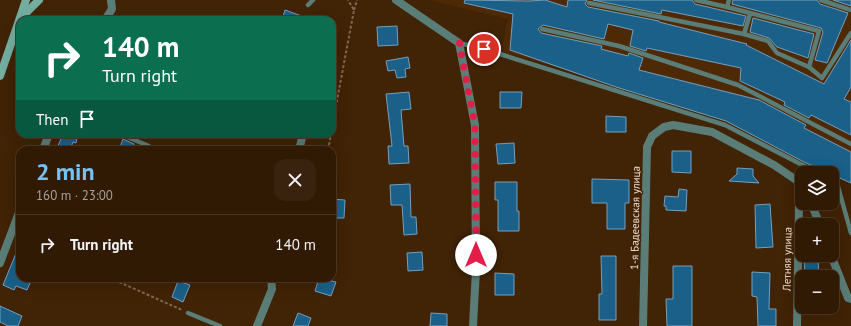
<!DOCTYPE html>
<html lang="en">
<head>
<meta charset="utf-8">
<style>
  body { margin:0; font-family:"PT Sans",sans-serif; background:#39230e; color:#f1f3f6; height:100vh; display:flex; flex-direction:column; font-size:15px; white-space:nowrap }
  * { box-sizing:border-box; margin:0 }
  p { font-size:13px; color:#a8a19a }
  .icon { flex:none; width:22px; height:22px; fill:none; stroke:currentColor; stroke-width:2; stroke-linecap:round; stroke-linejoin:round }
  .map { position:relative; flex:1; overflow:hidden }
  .side { position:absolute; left:16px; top:146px; width:320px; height:136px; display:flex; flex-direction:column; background:#311a04; border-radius:12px; box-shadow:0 4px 16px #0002,0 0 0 1px #4c3826 }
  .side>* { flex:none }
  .hud { position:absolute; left:16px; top:16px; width:320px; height:122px; border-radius:12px; box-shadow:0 4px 16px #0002,0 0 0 1px #4c3826; background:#0b6e4f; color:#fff; overflow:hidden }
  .tools { position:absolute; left:795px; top:166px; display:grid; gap:8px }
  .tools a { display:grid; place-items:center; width:44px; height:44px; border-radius:8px; background:#311a04; box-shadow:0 4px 16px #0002,0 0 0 1px #4c3826; font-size:20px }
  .pin { position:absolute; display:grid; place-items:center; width:34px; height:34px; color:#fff; margin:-17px; border:2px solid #fff; border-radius:50%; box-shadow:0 1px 4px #0007 }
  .me { position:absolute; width:44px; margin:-22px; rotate:0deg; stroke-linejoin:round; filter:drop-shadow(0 0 3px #0008) }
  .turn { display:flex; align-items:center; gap:14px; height:84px; padding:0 20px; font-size:18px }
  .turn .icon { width:52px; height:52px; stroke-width:2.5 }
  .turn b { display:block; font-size:28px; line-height:34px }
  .then { display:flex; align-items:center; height:38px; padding:0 20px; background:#0003; gap:8px; font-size:15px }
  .round { display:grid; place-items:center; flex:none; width:42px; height:42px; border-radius:12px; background:#39230e }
  .overview { display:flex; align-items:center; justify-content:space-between; height:68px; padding:0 20px }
  h1 { font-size:24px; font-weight:700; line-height:30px; color:#73c1f5 }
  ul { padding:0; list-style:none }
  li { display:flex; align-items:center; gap:12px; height:60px; padding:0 20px; border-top:1px solid #4c3826 }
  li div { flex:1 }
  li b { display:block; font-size:15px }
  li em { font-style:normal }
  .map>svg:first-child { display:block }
</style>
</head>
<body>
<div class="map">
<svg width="851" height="326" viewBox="0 0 851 326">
  <rect width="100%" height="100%" fill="#412305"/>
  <!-- built -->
  <path fill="#4e2905" d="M 429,0 L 851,0 L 851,184 L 793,151 L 720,116 L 501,51 L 508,19 Z"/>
  <!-- building -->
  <g fill="#1a6089" stroke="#769fbb">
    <path d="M 465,0 L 529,1 L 545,0 L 567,7 L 568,0 L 587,0 L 585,4 L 588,7 L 659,21 L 659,22 L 747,44 L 746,45 L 824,84 L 851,40 L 851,87 L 844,99 L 851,102 L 851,135 L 811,115 L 809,118 L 784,105 L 785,102 L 740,81 L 741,68 L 647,48 L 646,51 L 630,46 L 633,30 L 608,24 L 604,39 L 543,25 L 538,29 L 541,33 L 602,46 L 601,49 L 628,56 L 629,53 L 643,58 L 639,70 L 759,100 L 806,125 L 804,128 L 851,152 L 851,183 L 804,162 L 726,121 L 616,87 L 510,50 L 513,14 L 464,3 Z"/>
    <path d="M 593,0 L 692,0 L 695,4 L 746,16 L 743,26 L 662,10 L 661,14 Z"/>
    <path d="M 733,0 L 817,0 L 820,4 L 848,13 L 827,63 L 815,60 L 823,32 L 821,28 L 732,4 Z"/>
    <path d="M 833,0 L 851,0 L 851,6 Z"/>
    <path d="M 285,10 L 310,19 L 310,20 L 282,20 Z"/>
    <path d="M 753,18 L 814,34 L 808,58 L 777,47 L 769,38 L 750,32 Z"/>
    <path d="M 397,26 L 398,45 L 378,46 L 377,27 Z"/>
    <path d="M 408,57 L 410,68 L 405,69 L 406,77 L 397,78 L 395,70 L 388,71 L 386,61 Z"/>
    <path d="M 409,92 L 411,109 L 401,110 L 404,146 L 408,146 L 409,163 L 389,164 L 388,146 L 392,146 L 386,94 Z"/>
    <path d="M 500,92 L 522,92 L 521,108 L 500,108 Z"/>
    <path d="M 606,116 L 626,117 L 626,132 L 606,132 Z"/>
    <path d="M 54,134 L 78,134 L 76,143 L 73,142 L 70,150 L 56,150 L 61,139 L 54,136 Z"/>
    <path d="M 123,139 L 134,144 L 132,150 L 119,150 Z"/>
    <path d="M 514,143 L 515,163 L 498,164 L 496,144 Z"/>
    <path d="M 672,151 L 691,151 L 691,173 L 672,172 Z"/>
    <path d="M 737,168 L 753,169 L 753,176 L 759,183 L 729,181 L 737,174 Z"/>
    <path d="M 592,179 L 629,180 L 629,203 L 625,203 L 625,229 L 607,229 L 607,203 L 592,203 Z"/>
    <path d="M 495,182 L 517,182 L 517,211 L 519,211 L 519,231 L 498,231 L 498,200 L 495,200 Z"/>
    <path d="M 410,184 L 411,217 L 416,217 L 417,234 L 404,235 L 402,205 L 391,205 L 390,185 Z"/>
    <path d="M 679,189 L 687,190 L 686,211 L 666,210 L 666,206 L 664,206 L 665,196 L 678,197 Z"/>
    <path d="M 332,199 L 345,200 L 344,218 L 332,218 Z"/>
    <path d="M 770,204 L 773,247 L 756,248 L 755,205 Z"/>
    <path d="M 19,246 L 20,278 L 31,281 L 27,290 L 16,286 L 14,290 L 3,285 Z"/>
    <path d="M 422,252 L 423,270 L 408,271 L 407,253 Z"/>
    <path d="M 601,256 L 616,256 L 616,320 L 599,320 L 599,294 L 602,294 Z"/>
    <path d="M 818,258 L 819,275 L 805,275 L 804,259 Z"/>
    <path d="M 673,266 L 692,266 L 692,326 L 667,326 L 666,299 L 673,299 Z"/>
    <path d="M 752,272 L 770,273 L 769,309 L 776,309 L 776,326 L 758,326 L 757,297 L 752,296 Z"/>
    <path d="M 495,273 L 514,274 L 514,295 L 495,295 Z"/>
    <path d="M 319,278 L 336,282 L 331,296 L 315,291 Z"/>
    <path d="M 178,281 L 190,285 L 183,302 L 172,297 Z"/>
    <path d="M 0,306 L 22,316 L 18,326 L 8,326 L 0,322 Z"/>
    <path d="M 298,313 L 311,318 L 308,326 L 293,326 Z"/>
    <path d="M 431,313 L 447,314 L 447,326 L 430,326 Z"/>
  </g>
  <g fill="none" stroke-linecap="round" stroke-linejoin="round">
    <!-- path -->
    <g stroke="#81674f" stroke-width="2" stroke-dasharray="3 2" stroke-linecap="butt">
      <path d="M 354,10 L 357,0"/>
      <path d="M 332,127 L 354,10 L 348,0"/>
      <path d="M 328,150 L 331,134"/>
      <path d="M 110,278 L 182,310"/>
    </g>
    <!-- lane -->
    <g stroke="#5a7e77" stroke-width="4.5">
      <path d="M 696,0 L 727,7"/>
      <path d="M 729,0 L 727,7 L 819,31 L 809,67 L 822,78 L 851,33"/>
      <path d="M 821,0 L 851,10"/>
      <path d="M 589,3 L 744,34"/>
      <path d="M 308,5 L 313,0"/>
      <path d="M 750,14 L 744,34 L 768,41 L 777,53 L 809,67"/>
      <path d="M 542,29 L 619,46 L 738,85 L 851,144"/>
      <path d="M 459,43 L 484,49 L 725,125 L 818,173"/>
      <path d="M 120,134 L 149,146"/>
      <path d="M 832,180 L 837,183 L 851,233"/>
      <path d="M 188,313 L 220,326"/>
    </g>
    <!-- street -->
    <g stroke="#5a7e77" stroke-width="8">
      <path d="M 396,0 L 459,43 L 475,125 L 476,270 L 473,326"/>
      <path d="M 105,20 L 112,9 L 111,0"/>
      <path d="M 43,150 L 49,134"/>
      <path d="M 299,150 L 303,134"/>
      <path d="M 811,203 L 820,225"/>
      <path d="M 831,255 L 848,298 L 851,299"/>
      <path d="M 0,263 L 20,210"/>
      <path d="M 257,326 L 272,289 L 271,278"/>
      <path d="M 643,326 L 647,147 L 652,136 L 664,127 L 673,125 L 712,132 L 774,165 L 802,184"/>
      <path d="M 797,326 L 799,205 L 802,193"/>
    </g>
    <!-- secondary -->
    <g stroke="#73aea1" stroke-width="8">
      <path d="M 22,17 L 39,0"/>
      <path d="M 0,76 L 26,0"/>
    </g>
  </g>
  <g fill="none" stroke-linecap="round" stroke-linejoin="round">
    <!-- route -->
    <path stroke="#e11d48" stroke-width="7" stroke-dasharray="0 12.6" d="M 476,255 L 475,125 L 459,43 L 484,49"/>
  </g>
  <g text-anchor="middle" stroke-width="3" stroke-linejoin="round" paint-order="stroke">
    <!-- street labels -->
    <g font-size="11" fill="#ecd8c9" stroke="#412305">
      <text transform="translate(635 218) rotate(-89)" y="4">1-я Бадеевская улица</text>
      <text transform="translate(787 259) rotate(-89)" y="4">Летняя улица</text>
    </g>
  </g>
</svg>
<div class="tools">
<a><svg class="icon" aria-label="layers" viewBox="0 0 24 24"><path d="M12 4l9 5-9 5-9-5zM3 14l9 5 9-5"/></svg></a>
<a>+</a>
<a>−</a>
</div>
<div class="pin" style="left:484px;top:49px;background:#d93025"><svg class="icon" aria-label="arrive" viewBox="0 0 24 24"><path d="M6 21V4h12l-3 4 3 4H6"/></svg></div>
<svg class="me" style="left:476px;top:255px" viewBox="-20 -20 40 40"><circle r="19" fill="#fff"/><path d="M0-13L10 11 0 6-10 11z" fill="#e11d48"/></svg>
<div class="hud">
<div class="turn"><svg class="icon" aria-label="right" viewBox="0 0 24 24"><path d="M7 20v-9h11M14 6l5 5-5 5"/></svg><div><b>140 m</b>Turn right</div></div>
<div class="then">Then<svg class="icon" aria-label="arrive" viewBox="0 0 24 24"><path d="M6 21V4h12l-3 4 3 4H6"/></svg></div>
</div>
<section class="side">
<div class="overview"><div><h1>2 min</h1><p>160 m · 23:00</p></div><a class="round"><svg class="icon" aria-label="close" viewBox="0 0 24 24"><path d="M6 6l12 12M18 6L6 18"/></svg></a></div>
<ul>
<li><svg class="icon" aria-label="right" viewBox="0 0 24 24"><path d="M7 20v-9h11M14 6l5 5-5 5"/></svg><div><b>Turn right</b></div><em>140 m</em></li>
</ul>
</section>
</div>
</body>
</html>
